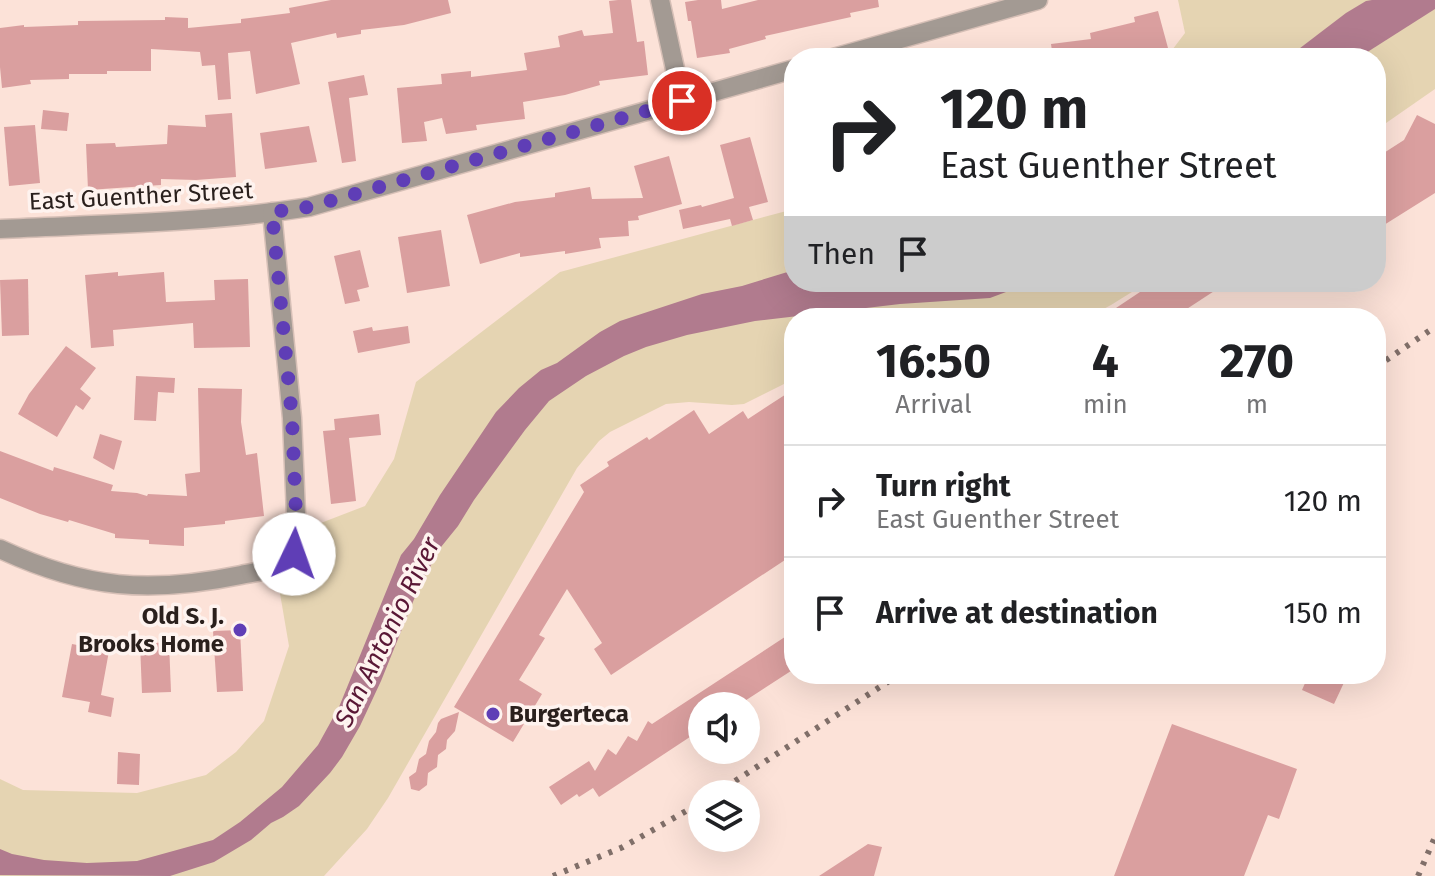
<!DOCTYPE html>
<html lang="en">
<head>
<meta charset="utf-8">
<style>
  body { margin:0; font-family:"Fira Sans",sans-serif; background:#f2f2f2; color:#202124; height:100vh; display:flex; flex-direction:column; font-size:30px; white-space:nowrap }
  * { box-sizing:border-box; margin:0 }
  p { font-size:26px; color:#757577 }
  .icon { flex:none; width:44px; height:44px; fill:none; stroke:currentColor; stroke-width:2; stroke-linecap:round; stroke-linejoin:round }
  .map { position:relative; flex:1; overflow:hidden }
  .panel { position:absolute; left:784px; top:308px; width:602px; height:376px; display:flex; flex-direction:column; background:#fff; border-radius:32px; box-shadow:0 8px 32px #0002 }
  .panel>* { flex:none }
  .banner { position:absolute; left:784px; top:48px; width:602px; height:244px; border-radius:32px; box-shadow:0 8px 32px #0002; background:#fff; color:#202124; overflow:hidden }
  .controls { position:absolute; left:688px; top:692px; display:grid; gap:16px }
  .controls a { display:grid; place-items:center; width:72px; height:72px; border-radius:50%; background:#fff; box-shadow:0 8px 32px #0002; font-size:40px }
  .pin { position:absolute; display:grid; place-items:center; width:68px; height:68px; color:#fff; margin:-34px; border:4px solid #fff; border-radius:50%; box-shadow:0 2px 8px #0007 }
  .me { position:absolute; width:88px; margin:-44px; rotate:3deg; stroke-linejoin:round; filter:drop-shadow(0 0 6px #0008) }
  .turn { display:flex; align-items:center; gap:28px; height:168px; padding:0 24px; font-size:36px }
  .turn .icon { width:104px; height:104px; stroke-width:2.5 }
  .turn b { display:block; font-size:56px; line-height:68px }
  .then { display:flex; align-items:center; height:76px; padding:0 24px; background:#0003; gap:16px; font-size:30px }
  .eta { display:flex; justify-content:space-evenly; align-items:center; height:136px; text-align:center }
  .eta b { font-size:48px; font-weight:700; line-height:56px }
  ul { padding:0; list-style:none }
  li { display:flex; align-items:center; gap:24px; height:112px; padding:0 24px; border-top:2px solid #e0e0e0 }
  li div { flex:1 }
  li b { display:block; font-size:30px }
  li em { font-style:normal }
  .map>svg:first-child { display:block }
</style>
</head>
<body>
<div class="map">
<svg width="1435" height="876" viewBox="0 0 1435 876">
  <rect width="100%" height="100%" fill="#fce2d8"/>
  <!-- green -->
  <g fill="#e5d4b2">
    <path d="M 1178,0 L 1435,0 L 1435,89 L 1376,130 L 1376,58 L 1166,58 L 1185,33 Z"/>
    <path d="M 794,209 L 794,282 L 1148,282 L 1111,305 L 1087,318 L 794,318 L 794,379 L 744,404 L 732,405 L 689,402 L 666,404 L 610,432 L 599,441 L 577,468 L 388,798 L 367,829 L 324,876 L 0,876 L 0,779 L 23,790 L 137,793 L 206,775 L 236,752 L 264,721 L 289,646 L 278,582 C 304,573 316,552 313,526 L 365,506 L 394,459 L 416,382 L 560,272 Z"/>
  </g>
  <!-- water -->
  <g fill="#b17b8e">
    <path d="M 1372,0 L 1435,0 L 1435,9 L 1358,58 L 1287,58 L 1346,13 L 1366,1 Z"/>
    <path d="M 794,270 L 794,282 L 1033,282 L 990,298 L 900,304 L 755,321 L 687,335 L 646,347 L 624,356 L 586,376 L 549,401 L 525,430 L 474,500 L 458,526 L 441,547 L 419,587 L 381,681 L 360,726 L 342,757 L 330,773 L 299,806 L 283,817 L 271,823 L 251,840 L 214,862 L 170,876 L 0,875 L 0,849 L 12,854 L 44,860 L 87,863 L 137,861 L 213,840 L 240,822 L 282,787 L 318,745 L 339,707 L 401,555 L 414,539 L 440,495 L 496,412 L 519,388 L 541,370 L 557,363 L 600,332 L 620,321 L 702,294 L 742,286 Z"/>
  </g>
  <!-- building -->
  <g fill="#da9f9f">
    <path d="M 331,0 L 448,0 L 451,13 L 404,25 L 361,30 L 361,34 L 337,38 L 336,33 L 291,43 L 300,84 L 256,94 L 250,51 L 228,53 L 231,99 L 218,100 L 215,65 L 202,66 L 200,52 L 151,49 L 151,71 L 107,71 L 107,74 L 69,74 L 69,79 L 30,80 L 31,84 L 2,88 L 0,67 L 0,28 L 24,25 L 24,27 L 78,25 L 78,21 L 165,20 L 165,17 L 188,18 L 188,28 L 241,23 L 241,19 L 290,13 L 289,8 Z"/>
    <path d="M 618,0 L 631,0 L 637,42 L 644,41 L 648,75 L 599,81 L 600,85 L 565,95 L 523,102 L 525,119 L 476,125 L 477,130 L 446,134 L 442,118 L 424,122 L 427,141 L 402,143 L 397,88 L 442,84 L 441,74 L 471,71 L 471,77 L 527,70 L 524,53 L 560,47 L 558,36 L 582,30 L 584,36 L 613,33 L 609,1 Z"/>
    <path d="M 698,0 L 721,0 L 722,9 L 758,0 L 878,0 L 879,7 L 850,13 L 851,17 L 765,36 L 766,39 L 729,49 L 730,53 L 697,58 L 691,21 L 688,21 L 685,2 Z"/>
    <path d="M 1158,11 L 1168,48 L 1144,55 L 1143,51 L 1113,58 L 1053,58 L 1051,44 L 1091,39 L 1090,33 L 1135,22 L 1134,17 Z"/>
    <path d="M 364,75 L 368,95 L 349,98 L 356,161 L 342,163 L 328,82 Z"/>
    <path d="M 43,110 L 69,113 L 67,131 L 41,129 Z"/>
    <path d="M 232,113 L 236,177 L 196,180 L 161,179 L 161,185 L 88,190 L 86,144 L 115,143 L 116,147 L 167,144 L 168,125 L 206,127 L 205,115 Z"/>
    <path d="M 1417,115 L 1435,124 L 1435,193 L 1376,230 L 1376,158 L 1404,140 Z"/>
    <path d="M 35,125 L 40,183 L 9,186 L 4,127 Z"/>
    <path d="M 309,126 L 317,162 L 265,169 L 260,133 Z"/>
    <path d="M 750,137 L 768,202 L 749,207 L 753,220 L 732,226 L 730,219 L 683,229 L 679,210 L 701,205 L 702,207 L 734,198 L 720,145 Z"/>
    <path d="M 669,156 L 682,204 L 638,216 L 639,220 L 628,221 L 629,236 L 599,238 L 601,248 L 565,254 L 565,251 L 520,257 L 520,253 L 480,264 L 467,215 L 515,202 L 555,197 L 555,193 L 590,187 L 592,199 L 643,198 L 634,166 Z"/>
    <path d="M 441,230 L 450,286 L 407,293 L 398,237 Z"/>
    <path d="M 360,250 L 369,287 L 357,290 L 360,301 L 345,304 L 334,256 Z"/>
    <path d="M 118,272 L 118,276 L 164,272 L 166,302 L 215,300 L 214,280 L 248,279 L 250,347 L 194,348 L 193,323 L 113,330 L 114,346 L 91,348 L 85,275 Z"/>
    <path d="M 28,279 L 29,335 L 2,336 L 0,280 Z"/>
    <path d="M 1155,282 L 1228,282 L 1173,318 L 1101,318 Z"/>
    <path d="M 408,326 L 410,343 L 358,353 L 353,331 L 372,327 L 373,331 Z"/>
    <path d="M 66,346 L 96,368 L 80,389 L 91,398 L 83,410 L 76,405 L 57,437 L 18,414 L 29,394 Z"/>
    <path d="M 136,376 L 175,378 L 174,393 L 158,392 L 156,421 L 134,420 Z"/>
    <path d="M 198,388 L 242,389 L 241,422 L 246,455 L 257,453 L 264,516 L 225,521 L 225,524 L 184,528 L 184,546 L 149,544 L 149,540 L 115,538 L 115,534 L 69,520 L 68,522 L 40,514 L 0,498 L 0,451 L 53,471 L 54,467 L 113,485 L 111,491 L 137,493 L 147,496 L 148,494 L 187,496 L 185,474 L 200,472 Z"/>
    <path d="M 794,389 L 794,451 L 784,457 L 794,473 L 794,554 L 611,675 L 594,649 L 602,643 L 567,589 L 539,635 L 545,638 L 519,680 L 542,694 L 513,742 L 454,707 L 584,492 L 580,485 L 609,466 L 607,462 L 647,437 L 649,440 L 694,410 L 709,434 L 743,411 L 748,419 Z"/>
    <path d="M 379,414 L 381,435 L 349,438 L 356,501 L 331,504 L 323,431 L 335,430 L 334,419 Z"/>
    <path d="M 100,434 L 122,441 L 114,470 L 93,458 Z"/>
    <path d="M 240,630 L 243,691 L 217,692 L 213,631 Z"/>
    <path d="M 794,631 L 794,669 L 737,706 L 702,706 L 702,729 L 599,797 L 593,788 L 579,797 L 577,794 L 561,805 L 549,787 L 589,761 L 595,771 L 608,749 L 616,755 L 628,736 L 637,741 L 648,721 L 652,724 Z"/>
    <path d="M 169,642 L 171,692 L 142,693 L 140,644 Z"/>
    <path d="M 72,644 L 109,651 L 101,695 L 114,698 L 111,717 L 88,712 L 90,702 L 62,697 Z"/>
    <path d="M 1309,674 L 1348,674 L 1334,704 L 1302,690 Z"/>
    <path d="M 459,712 L 455,731 L 447,740 L 446,749 L 438,755 L 437,767 L 428,773 L 427,785 L 419,791 L 411,789 L 409,777 L 416,772 L 419,759 L 426,754 L 429,741 L 436,732 L 438,723 L 441,719 Z"/>
    <path d="M 1172,724 L 1297,769 L 1279,819 L 1268,815 L 1244,876 L 1114,876 Z"/>
    <path d="M 118,752 L 140,754 L 139,785 L 117,784 Z"/>
    <path d="M 868,844 L 882,847 L 874,876 L 819,876 Z"/>
  </g>
  <g fill="none" stroke-linecap="round" stroke-linejoin="round">
    <!-- street casing -->
    <g stroke="#d6bfb6" stroke-width="21">
      <g id="street">
        <path d="M 660,0 L 682,101"/>
        <path d="M 833,58 L 1038,0"/>
        <path d="M 0,229 C 103,224 208,223 309,207 L 794,69"/>
        <path d="M 0,549 C 86,589 149,594 241,575 C 270,569 291,571 297,538 L 292,418 L 272,212"/>
      </g>
    </g>
    <!-- street -->
    <use href="#street" stroke="#a39a93" stroke-width="18"/>
    <!-- rail -->
    <g stroke="#806f69" stroke-width="6" stroke-dasharray="4 8" stroke-linecap="butt">
      <path d="M 1376,367 L 1435,327"/>
      <path d="M 715,794 L 900,674"/>
      <path d="M 553,876 L 623,847 L 702,802"/>
      <path d="M 1418,876 L 1435,837"/>
    </g>
  </g>
  <g fill="none" stroke-linecap="round" stroke-linejoin="round">
    <!-- route -->
    <path stroke="#5f3eb6" stroke-width="14" stroke-dasharray="0 25.2" d="M 294,554 L 297,538 L 292,418 L 272,212 L 309,207 L 682,101"/>
  </g>
  <!-- markers -->
  <g fill="#5f3eb6" stroke="#fef3ef" stroke-width="3">
    <circle cx="240" cy="630" r="8"/>
    <circle cx="493" cy="714" r="8"/>
  </g>
  <g text-anchor="middle" stroke-width="7" stroke-linejoin="round" paint-order="stroke">
    <!-- street labels -->
    <g font-size="24" fill="#2a201d" stroke="#fef3ef">
      <text transform="translate(141 196) rotate(-3)" y="8">East Guenther Street</text>
    </g>
    <!-- poi labels -->
    <g font-size="24" font-weight="bold" fill="#2a201d" stroke="#fef3ef" text-anchor="end">
      <text x="224" y="624">Old S. J.<tspan x="224" dy="28">Brooks Home</tspan></text>
      <text x="509" y="722" text-anchor="start">Burgerteca</text>
    </g>
    <!-- water labels -->
    <g font-size="26" font-style="italic" fill="#591735" stroke="#fef3ef">
      <text transform="translate(387 632) rotate(-64)" y="9">San Antonio River</text>
    </g>
  </g>
</svg>
<div class="controls">
<a><svg class="icon" aria-label="sound" viewBox="0 0 24 24"><path d="M4 9h4l5-4v14l-5-4H4zM17 9q2 3 0 6"/></svg></a>
<a><svg class="icon" aria-label="layers" viewBox="0 0 24 24"><path d="M12 4l9 5-9 5-9-5zM3 14l9 5 9-5"/></svg></a>
</div>
<div class="pin" style="left:682px;top:101px;background:#d93025"><svg class="icon" aria-label="arrive" viewBox="0 0 24 24"><path d="M6 21V4h12l-3 4 3 4H6"/></svg></div>
<svg class="me" style="left:294px;top:554px" viewBox="-20 -20 40 40"><circle r="19" fill="#fff"/><path d="M0-13L10 11 0 6-10 11z" fill="#5f3eb6"/></svg>
<div class="banner">
<div class="turn"><svg class="icon" aria-label="right" viewBox="0 0 24 24"><path d="M7 20v-9h11M14 6l5 5-5 5"/></svg><div><b>120 m</b>East Guenther Street</div></div>
<div class="then">Then<svg class="icon" aria-label="arrive" viewBox="0 0 24 24"><path d="M6 21V4h12l-3 4 3 4H6"/></svg></div>
</div>
<section class="panel">
<div class="eta">
<div><b>16:50</b><p>Arrival</p></div>
<div><b>4</b><p>min</p></div>
<div><b>270</b><p>m</p></div>
</div>
<ul>
<li><svg class="icon" aria-label="right" viewBox="0 0 24 24"><path d="M7 20v-9h11M14 6l5 5-5 5"/></svg><div><b>Turn right</b><p>East Guenther Street</p></div><em>120 m</em></li>
<li><svg class="icon" aria-label="arrive" viewBox="0 0 24 24"><path d="M6 21V4h12l-3 4 3 4H6"/></svg><div><b>Arrive at destination</b></div><em>150 m</em></li>
</ul>
</section>
</div>
</body>
</html>
